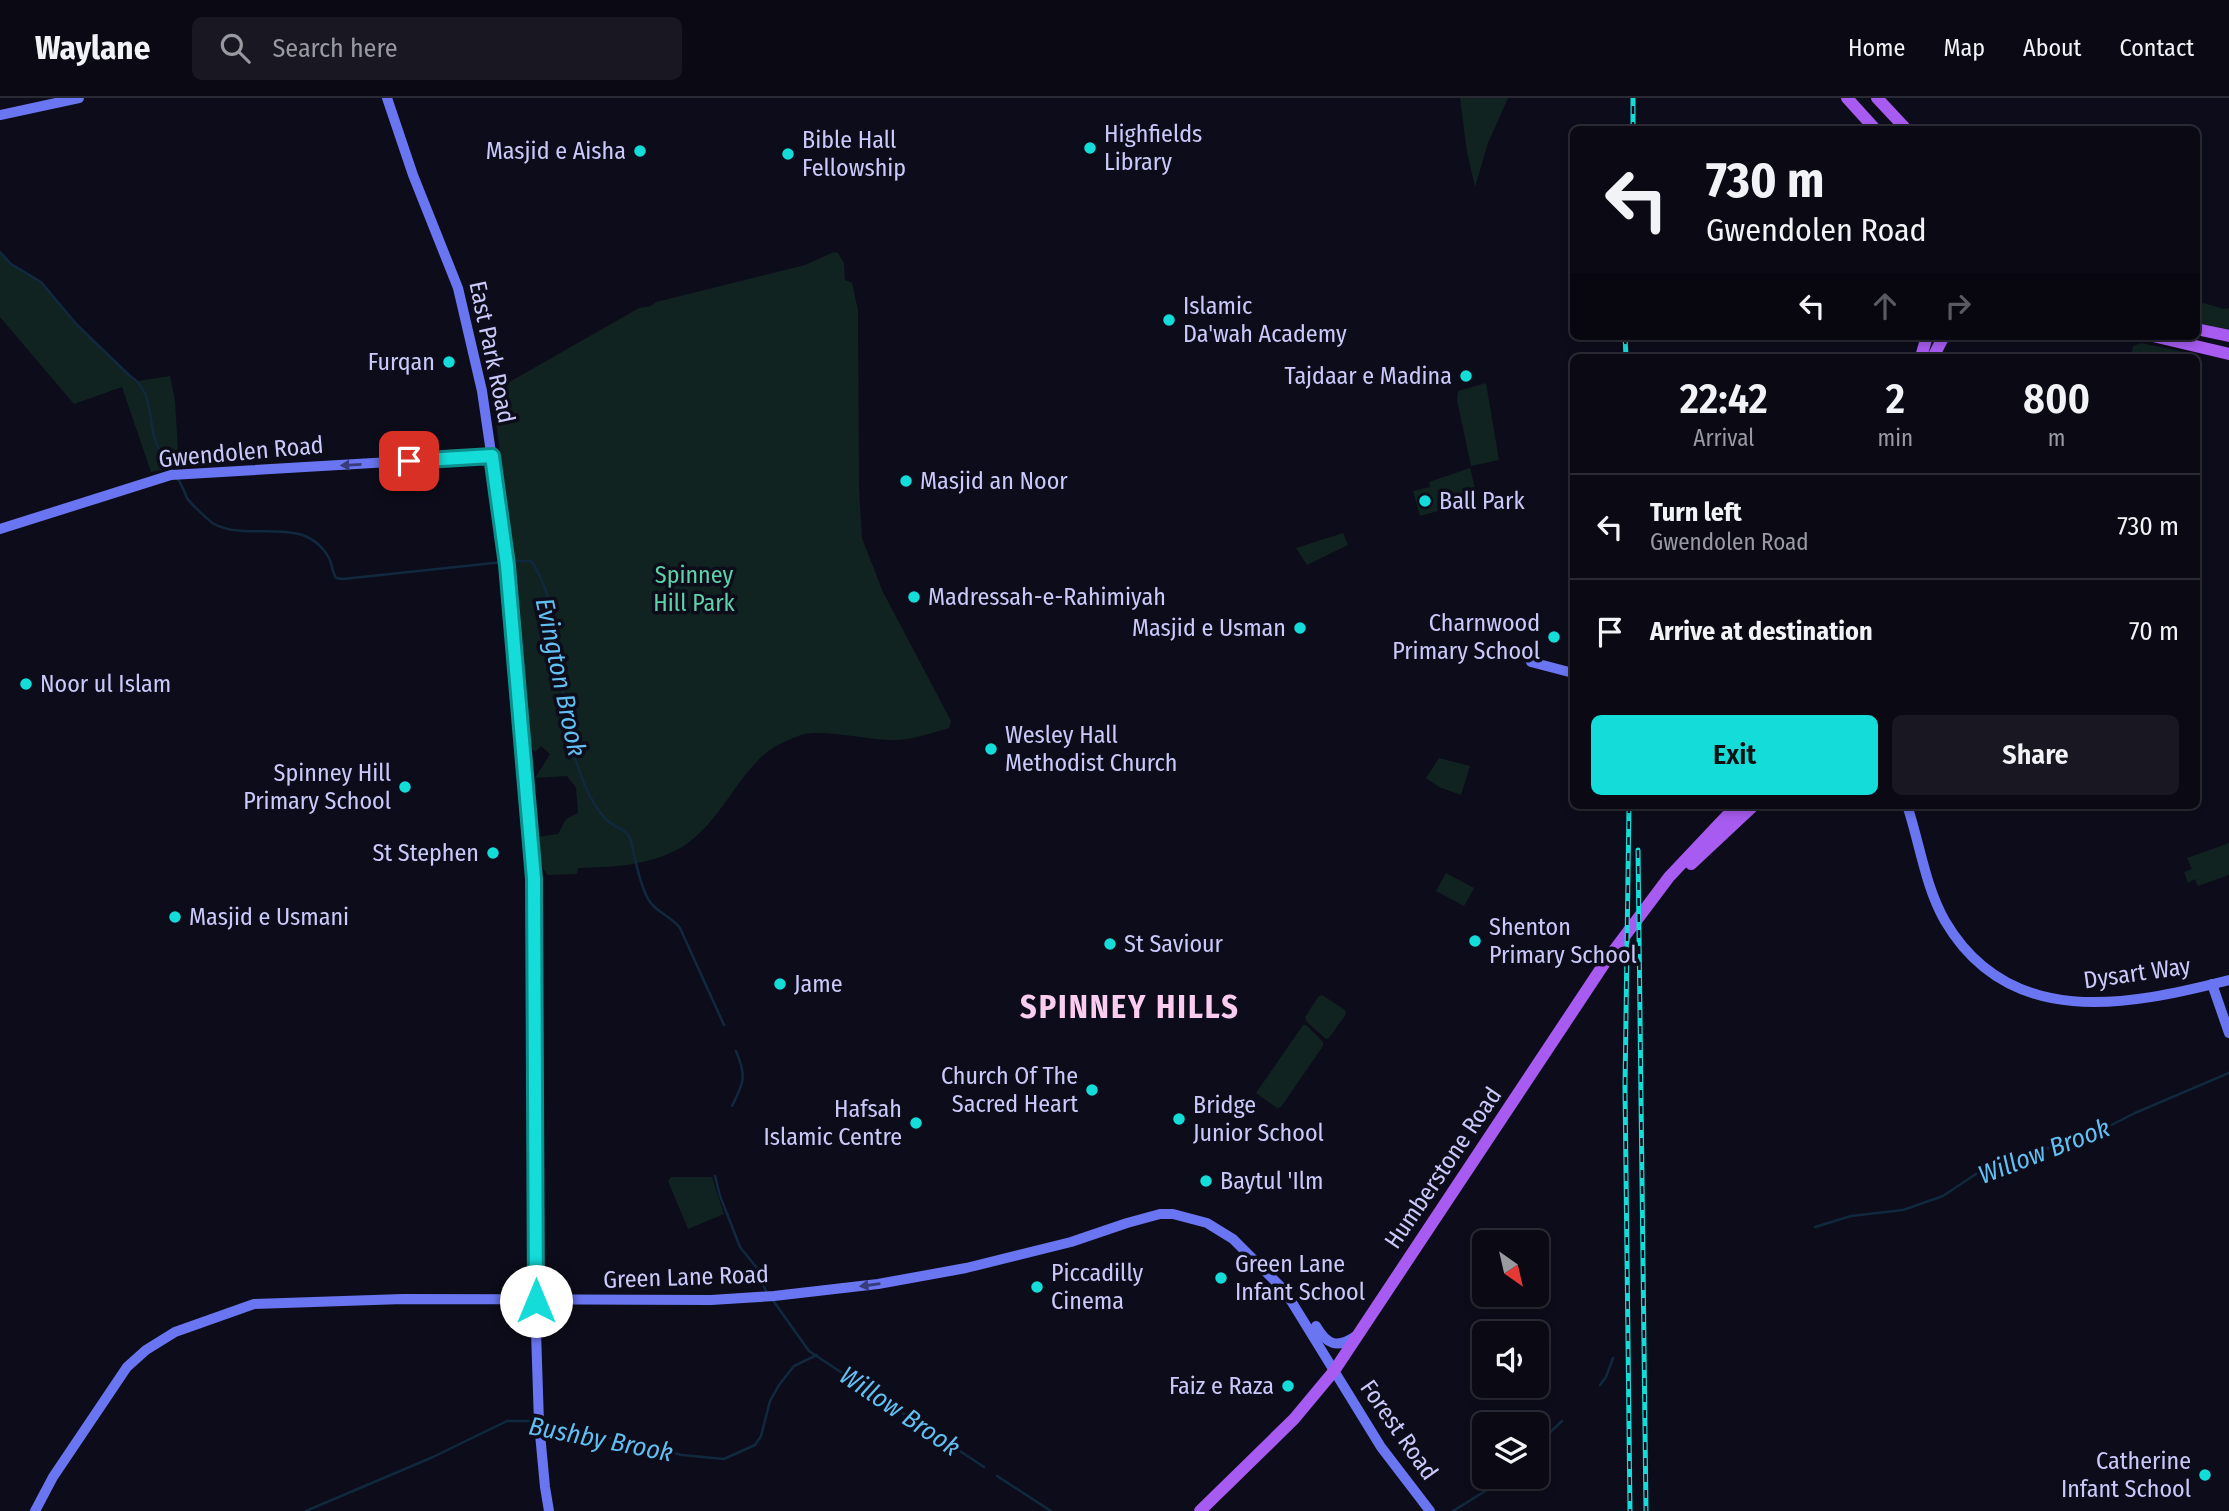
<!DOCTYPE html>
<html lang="en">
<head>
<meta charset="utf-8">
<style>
  body { margin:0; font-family:"Fira Sans Condensed",sans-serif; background:#181722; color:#f1f3f6; height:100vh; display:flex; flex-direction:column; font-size:26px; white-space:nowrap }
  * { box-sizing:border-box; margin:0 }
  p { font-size:23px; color:#999aa0 }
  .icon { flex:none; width:38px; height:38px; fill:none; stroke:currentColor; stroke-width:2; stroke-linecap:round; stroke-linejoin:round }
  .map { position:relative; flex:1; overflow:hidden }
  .side { position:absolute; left:1570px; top:256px; width:630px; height:455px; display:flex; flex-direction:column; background:#0a0914; border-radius:10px; box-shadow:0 4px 10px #0003,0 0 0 2px #2a2a34 }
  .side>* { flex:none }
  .banner { position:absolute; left:1570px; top:28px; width:630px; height:214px; border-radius:10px; box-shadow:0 4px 10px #0003,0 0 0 2px #2a2a34; background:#0a0914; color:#f1f3f6; overflow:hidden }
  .needle { width:46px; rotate:146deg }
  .controls { position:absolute; left:1472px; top:1132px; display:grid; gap:14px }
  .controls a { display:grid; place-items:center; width:77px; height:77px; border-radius:10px; background:#0a0914; box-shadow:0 4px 10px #0003,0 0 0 2px #2a2a34; font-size:35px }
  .pin { position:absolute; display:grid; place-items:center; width:60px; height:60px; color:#fff; margin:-30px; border-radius:14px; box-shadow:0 4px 10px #0006 }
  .me { position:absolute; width:77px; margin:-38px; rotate:0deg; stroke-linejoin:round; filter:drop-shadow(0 0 5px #0008) }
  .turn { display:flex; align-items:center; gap:24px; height:147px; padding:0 21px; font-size:32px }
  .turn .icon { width:91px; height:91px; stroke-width:2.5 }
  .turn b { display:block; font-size:49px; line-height:60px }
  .lanes { display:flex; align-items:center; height:66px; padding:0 21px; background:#0003; justify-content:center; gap:35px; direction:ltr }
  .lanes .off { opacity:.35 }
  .eta { display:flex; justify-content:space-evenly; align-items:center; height:119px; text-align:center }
  .eta b { font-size:42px; font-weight:600; line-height:49px }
  .action { display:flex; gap:14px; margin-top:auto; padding:14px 21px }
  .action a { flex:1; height:80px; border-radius:10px; background:#14dcd9; color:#111; font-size:28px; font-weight:600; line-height:80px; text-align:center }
  .action a+a { background:#181722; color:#f1f3f6 }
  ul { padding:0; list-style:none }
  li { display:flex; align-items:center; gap:21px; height:105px; padding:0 21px; border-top:2px solid #2a2a34 }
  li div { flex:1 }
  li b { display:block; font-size:26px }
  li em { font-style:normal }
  header { display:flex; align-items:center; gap:42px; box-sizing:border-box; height:98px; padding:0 35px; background:#0a0914; border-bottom:2px solid #2a2a34 }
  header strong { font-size:33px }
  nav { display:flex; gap:38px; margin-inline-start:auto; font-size:24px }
  .search { width:490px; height:63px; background:#181722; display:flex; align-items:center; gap:18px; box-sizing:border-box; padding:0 24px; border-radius:10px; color:#999aa0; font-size:26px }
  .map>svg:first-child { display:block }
</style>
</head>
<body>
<header>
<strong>Waylane</strong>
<div class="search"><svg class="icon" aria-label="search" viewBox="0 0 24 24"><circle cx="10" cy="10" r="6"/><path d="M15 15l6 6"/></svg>Search here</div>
<nav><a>Home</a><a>Map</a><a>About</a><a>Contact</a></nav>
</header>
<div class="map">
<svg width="2229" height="1413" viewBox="0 0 2229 1413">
  <rect width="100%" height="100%" fill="#0d0c1a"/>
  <!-- green -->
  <g fill="#102320">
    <path d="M 1460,0 L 1508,0 L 1488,45 L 1475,89 L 1467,54 Z"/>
    <path d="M 0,154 L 11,166 L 41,184 L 77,227 L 130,279 L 138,283 L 170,278 L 175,303 L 179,368 L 151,374 L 122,289 L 74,306 L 0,219 Z"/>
    <path d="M 834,154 L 838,155 L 844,165 L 845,182 L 852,185 L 858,212 L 859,390 L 862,440 L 883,494 L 951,623 L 949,630 C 931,635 915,641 897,642 C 873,643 821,630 801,637 C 791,641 775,647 767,654 C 735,681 718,727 682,749 C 649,768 614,769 578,770 L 577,776 L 548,777 L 543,771 L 537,739 L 558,736 L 566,721 L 578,715 L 576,690 L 567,678 L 535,680 L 550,656 L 541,648 L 535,654 L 531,651 L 518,485 L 492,294 L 639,210 C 649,208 647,211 656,204 L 805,167 Z"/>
    <path d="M 2196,203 L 2224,211 L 2229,210 L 2229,233 L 2196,226 Z"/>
    <path d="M 2141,245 L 2189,255 L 2183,259 L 2131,259 L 2133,248 Z"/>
    <path d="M 1486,285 L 1499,362 L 1471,368 L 1457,302 L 1458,293 Z"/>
    <path d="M 1470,370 L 1478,402 L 1420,418 L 1413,393 L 1430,389 L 1429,384 Z"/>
    <path d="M 1343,435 L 1348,447 L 1307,467 L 1296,450 Z"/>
    <path d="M 1439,660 L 1470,668 L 1461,697 L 1439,689 L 1426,680 Z"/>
    <path d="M 2229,745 L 2229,777 L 2198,788 L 2195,781 L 2188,785 L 2184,774 L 2192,771 L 2187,760 Z"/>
    <path d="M 1446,775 L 1474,790 L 1464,808 L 1436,793 Z"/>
    <path d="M 1322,897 L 1345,912 L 1346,916 L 1329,940 L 1326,941 L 1307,924 L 1305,919 L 1318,899 Z"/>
    <path d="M 1303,927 L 1306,927 L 1323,944 L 1323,948 L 1281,1009 L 1277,1010 L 1256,995 Z"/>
    <path d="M 671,1079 L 712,1079 L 724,1116 L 688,1131 L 668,1083 Z"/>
  </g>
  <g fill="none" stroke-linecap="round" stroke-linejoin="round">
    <!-- stream -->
    <g stroke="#11293e" stroke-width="2.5">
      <path d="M 0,154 L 11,166 L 41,184 L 77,227 L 130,278 C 151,291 149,317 154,338 C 157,351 164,361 172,372"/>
      <path d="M 178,381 C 182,387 184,393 187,400 C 190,405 208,422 214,426 C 250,445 304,415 329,460 C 332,466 332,473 336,480 L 343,481 L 503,464"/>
      <path d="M 510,463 L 531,463 L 534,467 C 566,520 556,599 575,659 C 581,680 591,706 606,721 C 614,730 624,729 630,740 C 635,758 640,790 650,804 C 658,815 672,819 680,830 L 724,927"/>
      <path d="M 732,1008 C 744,984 747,979 736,953"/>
      <path d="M 715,1078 L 720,1098 L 740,1149 L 756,1169 L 767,1196"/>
      <path d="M 1815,1129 L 1851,1118 L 1903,1112 L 1943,1098 L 1982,1072 L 2036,1053 L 2082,1042 L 2135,1015 L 2229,975"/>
      <path d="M 772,1201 L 809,1253 L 984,1369"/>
      <path d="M 1600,1287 L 1606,1279 L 1613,1260"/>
      <path d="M 541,1324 L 682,1357 L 724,1361 L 755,1347 L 761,1338 L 770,1303 L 779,1287 L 794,1268 L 817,1257"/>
      <path d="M 1536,1348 L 1562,1323"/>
      <path d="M 997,1378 L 1051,1413"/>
      <path d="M 306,1413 L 433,1359 L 507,1323 L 534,1323"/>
      <path d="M 1453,1413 L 1508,1379"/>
    </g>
    <!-- secondary -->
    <g stroke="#6a76f1" stroke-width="10">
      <path d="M 387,0 L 413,77 L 458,190 L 482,293 L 502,430 L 522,619 L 534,781 L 535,1203 L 539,1325 L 545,1389 L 549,1413"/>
      <path d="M 0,17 L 79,0"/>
      <path d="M 0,431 L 171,377 L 492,358"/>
      <path d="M 1531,564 L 1573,575"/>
      <path d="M 1907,707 C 1920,746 1925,788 1945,823 C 2009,932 2127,908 2229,882"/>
      <path d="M 2212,886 L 2229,935"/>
      <path d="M 1316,1228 C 1327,1247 1337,1251 1356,1238"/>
      <path d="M 35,1413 L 53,1379 L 127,1269 L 146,1252 L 175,1234 L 254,1206 L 403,1201 L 711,1202 L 774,1198 L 878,1186 L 966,1170 L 1071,1144 L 1127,1125 L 1160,1116 L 1173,1116 L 1207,1125 L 1233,1141 L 1285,1193 L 1381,1349 L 1430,1413"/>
    </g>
    <!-- primary -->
    <g stroke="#a75bf0" stroke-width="12">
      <path d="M 1847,0 L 1876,32"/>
      <path d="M 1877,0 L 1907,32"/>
      <path d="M 2196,231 L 2229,238"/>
      <path d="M 2153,238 L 2229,256"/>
      <path d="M 1921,259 L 1927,238"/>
      <path d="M 1933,259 L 1944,238"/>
      <path d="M 1691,766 L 1754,707"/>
      <path d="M 1200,1413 L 1294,1321 L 1334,1273 L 1606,863 L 1669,779 L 1737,707"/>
    </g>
    <!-- rail casing -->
    <g stroke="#14dcd9" stroke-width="5">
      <g id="rail">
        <path d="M 1633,32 L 1633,0"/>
        <path d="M 1625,238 L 1626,259"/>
        <path d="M 1629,707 L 1625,989 L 1630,1413"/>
        <path d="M 1638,752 L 1646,1413"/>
      </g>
    </g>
    <!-- rail -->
    <use href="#rail" stroke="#0d0c1a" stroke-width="2.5" stroke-dasharray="8" stroke-linecap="butt"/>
  </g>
  <!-- one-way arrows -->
  <defs><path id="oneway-solid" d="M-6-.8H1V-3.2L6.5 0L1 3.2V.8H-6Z" transform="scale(1.75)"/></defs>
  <g fill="#373c7b">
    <use href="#oneway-solid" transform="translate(351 367) rotate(177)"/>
    <use href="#oneway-solid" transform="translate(870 1187) rotate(172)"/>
  </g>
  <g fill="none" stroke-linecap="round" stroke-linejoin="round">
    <!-- route casing -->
    <g stroke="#0d8f8d" stroke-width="18">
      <path id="route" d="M 409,363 L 492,358 L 507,467 L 534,781 L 536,1203"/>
    </g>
    <!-- route -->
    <use href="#route" stroke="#14dcd9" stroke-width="12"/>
  </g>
  <!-- markers -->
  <g fill="#14dcd9" stroke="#0d0c1a" stroke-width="2.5">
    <circle cx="1090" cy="50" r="7"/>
    <circle cx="640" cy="53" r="7"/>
    <circle cx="788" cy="56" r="7"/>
    <circle cx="1169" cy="222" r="7"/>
    <circle cx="449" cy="264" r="7"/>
    <circle cx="1466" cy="278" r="7"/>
    <circle cx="906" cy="383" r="7"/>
    <circle cx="1425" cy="403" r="7"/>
    <circle cx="914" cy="499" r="7"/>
    <circle cx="1300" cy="530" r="7"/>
    <circle cx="1554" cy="539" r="7"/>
    <circle cx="26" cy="586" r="7"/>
    <circle cx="991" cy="651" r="7"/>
    <circle cx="405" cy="689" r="7"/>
    <circle cx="493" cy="755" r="7"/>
    <circle cx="175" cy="819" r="7"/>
    <circle cx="1475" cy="843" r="7"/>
    <circle cx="1110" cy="846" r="7"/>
    <circle cx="780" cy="886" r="7"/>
    <circle cx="1092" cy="992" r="7"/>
    <circle cx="1179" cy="1021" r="7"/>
    <circle cx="916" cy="1025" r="7"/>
    <circle cx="1206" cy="1083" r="7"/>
    <circle cx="1221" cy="1180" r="7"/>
    <circle cx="1037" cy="1189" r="7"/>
    <circle cx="1288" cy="1288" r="7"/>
    <circle cx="2205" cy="1377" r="7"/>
  </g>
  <g text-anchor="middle" stroke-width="7" stroke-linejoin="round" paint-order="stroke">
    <!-- poi labels -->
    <g font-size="24" fill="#cacafa" stroke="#0d0c1a" text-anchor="start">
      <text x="1104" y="44">Highfields<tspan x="1104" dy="28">Library</tspan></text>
      <text x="802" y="50">Bible Hall<tspan x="802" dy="28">Fellowship</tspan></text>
      <text x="626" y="61" text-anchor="end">Masjid e Aisha</text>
      <text x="1183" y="216">Islamic<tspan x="1183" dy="28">Da'wah Academy</tspan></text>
      <text x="435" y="272" text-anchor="end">Furqan</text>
      <text x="1452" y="286" text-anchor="end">Tajdaar e Madina</text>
      <text x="920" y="391">Masjid an Noor</text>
      <text x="1439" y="411">Ball Park</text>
      <text x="928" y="507">Madressah-e-Rahimiyah</text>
      <text x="1540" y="533" text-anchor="end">Charnwood<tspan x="1540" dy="28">Primary School</tspan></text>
      <text x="1286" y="538" text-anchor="end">Masjid e Usman</text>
      <text x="40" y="594">Noor ul Islam</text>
      <text x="1005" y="645">Wesley Hall<tspan x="1005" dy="28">Methodist Church</tspan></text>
      <text x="391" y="683" text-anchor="end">Spinney Hill<tspan x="391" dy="28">Primary School</tspan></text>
      <text x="479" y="763" text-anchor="end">St Stephen</text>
      <text x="189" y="827">Masjid e Usmani</text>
      <text x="1489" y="837">Shenton<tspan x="1489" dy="28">Primary School</tspan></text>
      <text x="1124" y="854">St Saviour</text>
      <text x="794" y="894">Jame</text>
      <text x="1078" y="986" text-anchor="end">Church Of The<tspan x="1078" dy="28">Sacred Heart</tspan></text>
      <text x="1193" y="1015">Bridge<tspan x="1193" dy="28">Junior School</tspan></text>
      <text x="902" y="1019" text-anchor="end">Hafsah<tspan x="902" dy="28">Islamic Centre</tspan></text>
      <text x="1220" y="1091">Baytul 'Ilm</text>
      <text x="1235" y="1174">Green Lane<tspan x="1235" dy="28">Infant School</tspan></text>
      <text x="1051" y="1183">Piccadilly<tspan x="1051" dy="28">Cinema</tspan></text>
      <text x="1274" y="1296" text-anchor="end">Faiz e Raza</text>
      <text x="2191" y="1371" text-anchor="end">Catherine<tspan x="2191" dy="28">Infant School</tspan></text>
    </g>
    <!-- street labels -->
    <g font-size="24" fill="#cacafa" stroke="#0d0c1a">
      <text transform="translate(492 254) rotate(78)" y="8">East Park Road</text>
      <text transform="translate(241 354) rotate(-5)" y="8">Gwendolen Road</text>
      <text transform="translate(2137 875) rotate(-8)" y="8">Dysart Way</text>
      <text transform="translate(1443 1070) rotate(-56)" y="8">Humberstone Road</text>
      <text transform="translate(686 1179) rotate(-2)" y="8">Green Lane Road</text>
      <text transform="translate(1399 1332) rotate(55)" y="8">Forest Road</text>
    </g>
    <!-- park labels -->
    <g font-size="24" fill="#5ed2a8" stroke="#0d0c1a">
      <text x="694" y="485">Spinney<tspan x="694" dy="28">Hill Park</tspan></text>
    </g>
    <!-- water labels -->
    <g font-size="26" font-style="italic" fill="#62bff1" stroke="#0d0c1a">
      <text transform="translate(561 579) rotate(78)" y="9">Evington Brook</text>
      <text transform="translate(2044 1053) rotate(-21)" y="9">Willow Brook</text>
      <text transform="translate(900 1313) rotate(34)" y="9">Willow Brook</text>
      <text transform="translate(601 1341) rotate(11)" y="9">Bushby Brook</text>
    </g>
    <!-- district labels -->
    <g font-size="32" font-weight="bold" letter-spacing="2" fill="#faccef" stroke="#0d0c1a">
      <text x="1130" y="920">SPINNEY HILLS</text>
    </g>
  </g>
</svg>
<div class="controls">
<a><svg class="needle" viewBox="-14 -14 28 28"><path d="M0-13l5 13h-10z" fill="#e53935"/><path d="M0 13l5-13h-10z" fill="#999aa0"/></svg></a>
<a><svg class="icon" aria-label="sound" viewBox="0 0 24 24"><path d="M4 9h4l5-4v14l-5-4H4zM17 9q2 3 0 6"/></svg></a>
<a><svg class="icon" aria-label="layers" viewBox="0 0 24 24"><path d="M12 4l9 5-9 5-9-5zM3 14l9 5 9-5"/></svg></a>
</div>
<div class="pin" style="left:409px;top:363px;background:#d93025"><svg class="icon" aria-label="arrive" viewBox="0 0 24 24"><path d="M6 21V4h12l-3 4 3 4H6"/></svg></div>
<svg class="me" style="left:536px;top:1203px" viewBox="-20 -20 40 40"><circle r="19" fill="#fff"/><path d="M0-13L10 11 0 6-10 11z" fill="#14dcd9"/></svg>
<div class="banner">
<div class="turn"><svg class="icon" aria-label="left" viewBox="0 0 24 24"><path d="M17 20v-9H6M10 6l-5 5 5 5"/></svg><div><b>730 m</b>Gwendolen Road</div></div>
<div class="lanes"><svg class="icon" aria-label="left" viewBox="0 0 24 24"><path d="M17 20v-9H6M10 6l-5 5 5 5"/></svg><svg class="icon off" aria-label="ahead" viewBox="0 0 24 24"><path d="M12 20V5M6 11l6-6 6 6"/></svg><svg class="icon off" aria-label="right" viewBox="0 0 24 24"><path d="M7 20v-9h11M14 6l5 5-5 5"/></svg></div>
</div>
<section class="side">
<div class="eta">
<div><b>22:42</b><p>Arrival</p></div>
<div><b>2</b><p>min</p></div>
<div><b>800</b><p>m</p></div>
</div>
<ul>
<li><svg class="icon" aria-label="left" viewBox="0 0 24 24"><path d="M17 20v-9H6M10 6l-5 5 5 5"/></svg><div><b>Turn left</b><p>Gwendolen Road</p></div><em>730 m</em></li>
<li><svg class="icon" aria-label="arrive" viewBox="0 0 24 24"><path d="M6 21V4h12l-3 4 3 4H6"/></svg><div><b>Arrive at destination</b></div><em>70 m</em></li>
</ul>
<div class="action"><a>Exit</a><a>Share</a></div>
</section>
</div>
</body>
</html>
